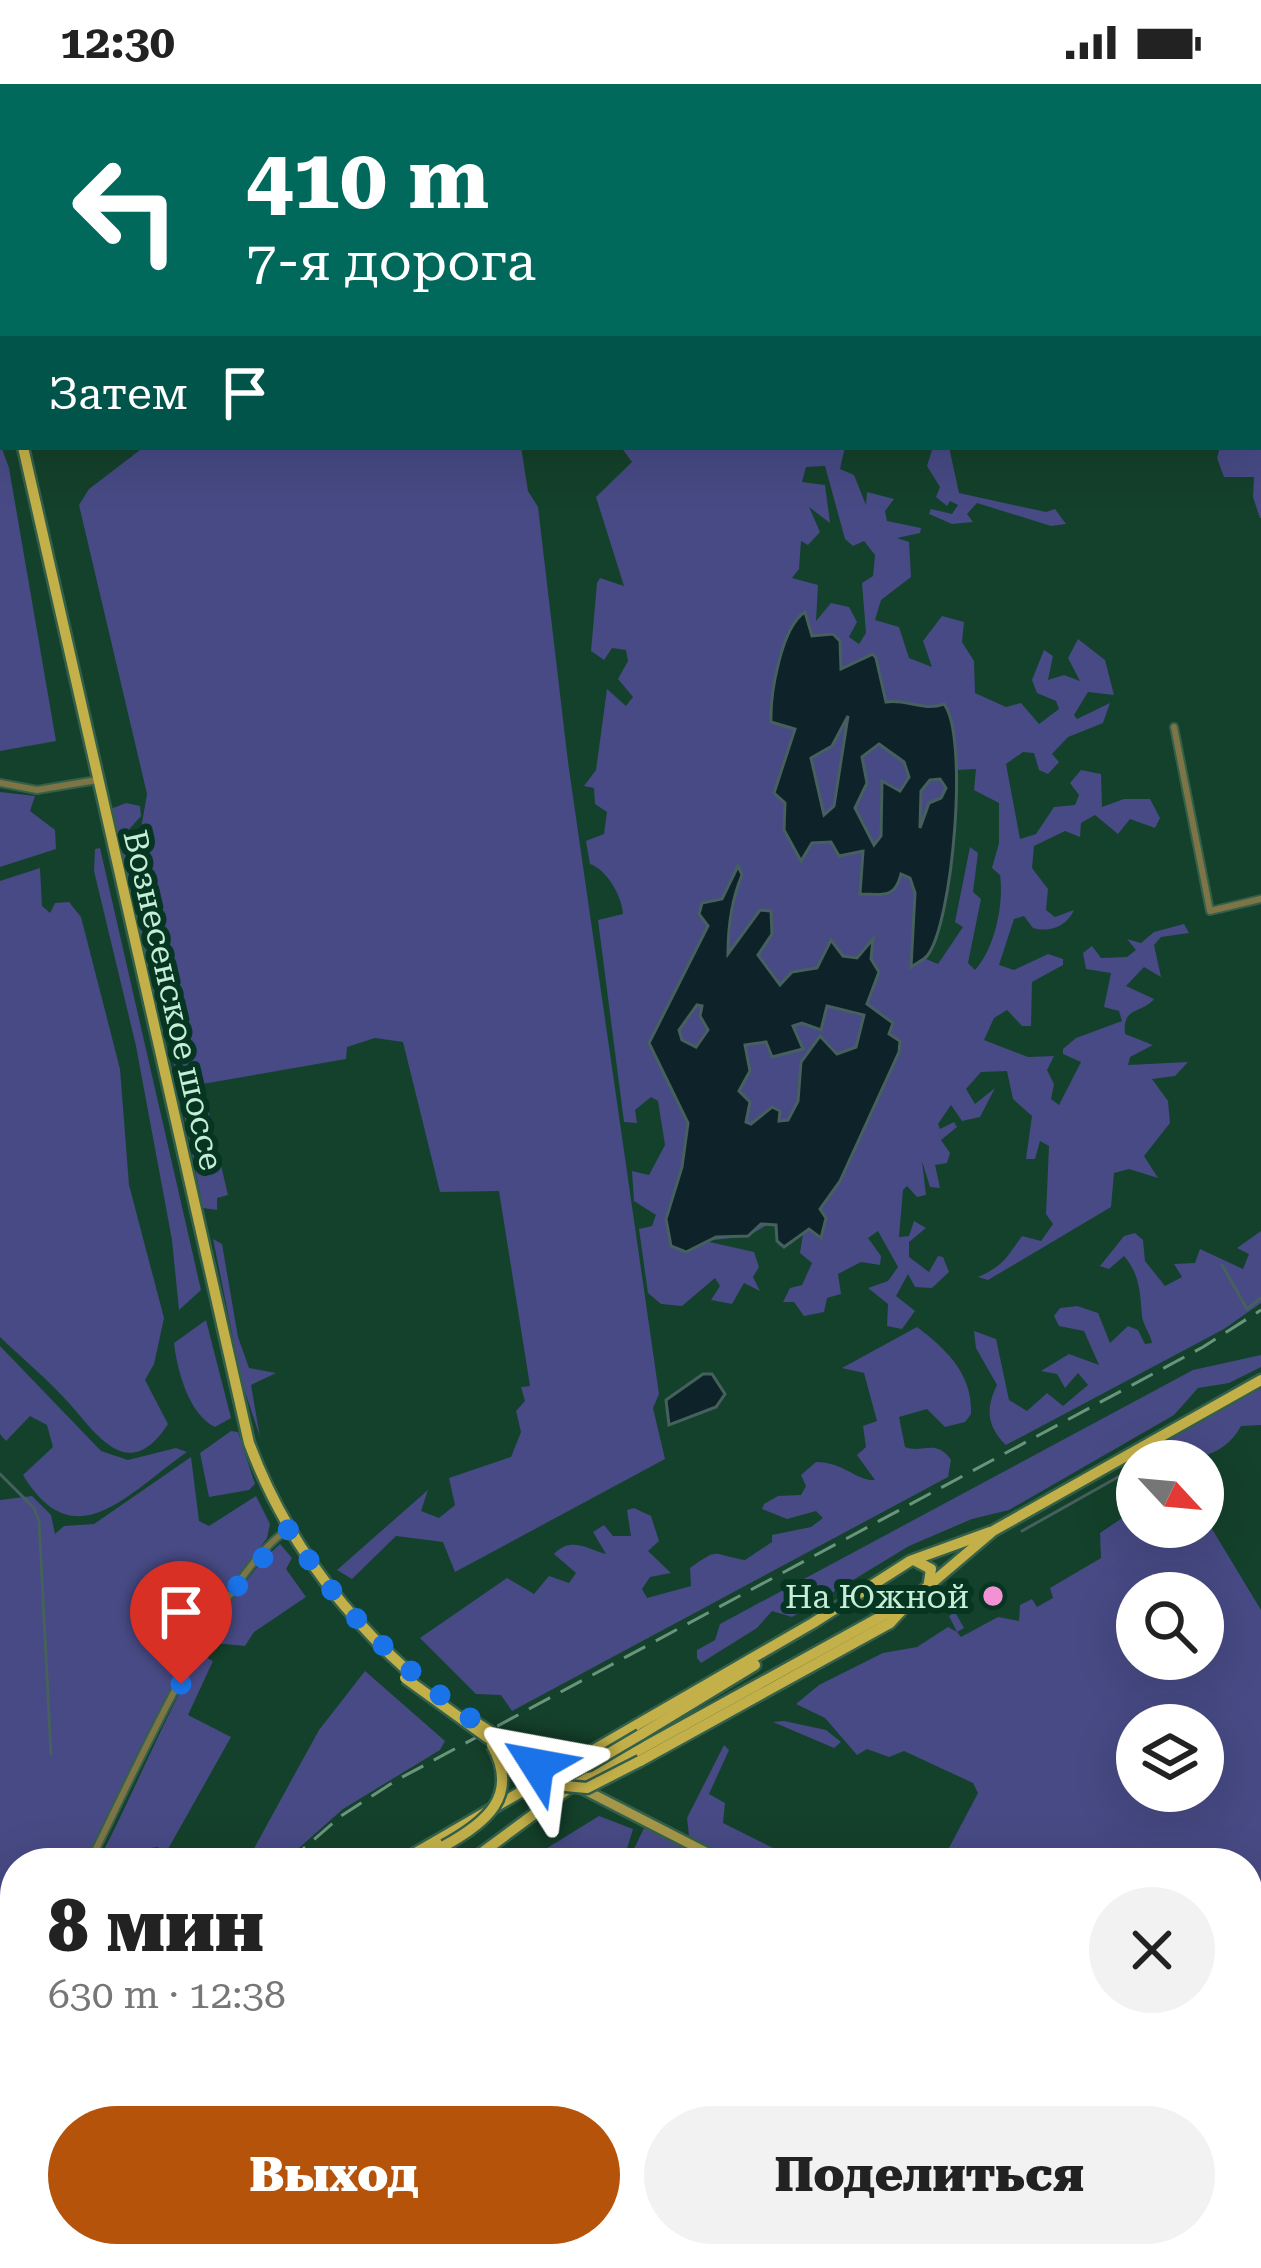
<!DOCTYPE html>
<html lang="ru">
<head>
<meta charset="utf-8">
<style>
  body { margin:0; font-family:"Roboto Serif",serif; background:#f2f2f2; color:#222; height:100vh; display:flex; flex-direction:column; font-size:45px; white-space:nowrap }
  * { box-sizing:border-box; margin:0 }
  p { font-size:39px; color:#767676 }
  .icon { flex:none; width:66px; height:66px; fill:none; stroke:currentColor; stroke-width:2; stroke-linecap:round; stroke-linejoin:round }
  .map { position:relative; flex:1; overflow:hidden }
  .sheet { position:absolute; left:0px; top:1764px; width:1263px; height:420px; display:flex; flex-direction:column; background:#fff; border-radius:48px 48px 0 0; box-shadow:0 12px 48px #0002 }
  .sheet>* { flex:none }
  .banner { position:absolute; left:0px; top:0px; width:1263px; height:366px; box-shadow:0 12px 48px #0002; background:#00695c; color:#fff; overflow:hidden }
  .needle { width:78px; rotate:116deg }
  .tools { position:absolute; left:1116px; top:1356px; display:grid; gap:24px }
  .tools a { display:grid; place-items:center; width:108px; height:108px; border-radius:50%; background:#fff; box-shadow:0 12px 48px #0002; font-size:60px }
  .pin { position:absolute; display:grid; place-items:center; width:102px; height:102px; color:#fff; margin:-123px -51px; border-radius:50% 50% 50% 0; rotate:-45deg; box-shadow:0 0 12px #0007 }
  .pin .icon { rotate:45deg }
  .me { position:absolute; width:132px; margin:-66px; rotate:304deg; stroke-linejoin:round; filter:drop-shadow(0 0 9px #0008) }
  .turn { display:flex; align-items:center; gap:42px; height:252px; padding:0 48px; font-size:54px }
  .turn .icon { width:156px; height:156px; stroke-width:2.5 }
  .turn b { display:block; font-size:84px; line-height:102px }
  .then { display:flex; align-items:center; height:114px; padding:0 48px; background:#0003; gap:24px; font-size:45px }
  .round { display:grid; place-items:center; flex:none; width:126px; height:126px; border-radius:63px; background:#f2f2f2 }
  .summary { display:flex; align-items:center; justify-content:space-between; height:204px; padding:0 48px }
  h1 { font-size:72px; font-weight:800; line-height:90px }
  .primary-button { display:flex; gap:24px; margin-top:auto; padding:24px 48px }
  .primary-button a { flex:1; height:138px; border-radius:72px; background:#b45309; color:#fff; font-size:48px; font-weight:800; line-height:138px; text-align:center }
  .primary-button a+a { background:#f2f2f2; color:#222 }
  .status { display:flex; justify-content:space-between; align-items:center; height:84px; padding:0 60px; background:#fff; direction:ltr }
  .status svg { height:33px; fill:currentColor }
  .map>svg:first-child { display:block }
</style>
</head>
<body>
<div class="status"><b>12:30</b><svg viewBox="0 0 49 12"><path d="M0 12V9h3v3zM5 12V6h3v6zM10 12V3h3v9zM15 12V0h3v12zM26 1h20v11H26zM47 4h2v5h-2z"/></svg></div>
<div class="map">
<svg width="1261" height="2184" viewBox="0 0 1261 2184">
  <rect width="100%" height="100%" fill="#14412b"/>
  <!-- green -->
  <g fill="#474a84" fill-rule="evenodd">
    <path d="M 1261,306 L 1261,434 L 1260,434 L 1253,413 L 1254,393 L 1224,393 L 1217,374 L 1220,363 L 1260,363 Z"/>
    <path d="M 0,359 L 9,384 L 56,657 L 0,667 Z"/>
    <path d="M 144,363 L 521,363 L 528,407 L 538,423 L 568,678 L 659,1310 L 653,1324 L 665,1375 L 455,1488 L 443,1458 L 396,1452 L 352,1495 L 337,1486 L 428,1406 L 421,1427 L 439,1434 L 455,1421 L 449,1394 L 511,1373 L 521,1348 L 516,1327 L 525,1317 L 521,1303 L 530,1302 L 499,1107 L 440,1108 L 403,958 L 375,954 L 347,963 L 346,975 L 202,1000 L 228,1111 L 217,1114 L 217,1126 L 203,1124 L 160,913 L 152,912 L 144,878 L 152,872 L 141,874 L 117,760 L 141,745 L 147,710 L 79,421 L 89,405 Z"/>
    <path d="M 621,363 L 845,363 L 840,385 L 854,391 L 866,421 L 867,408 L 894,415 L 885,427 L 887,437 L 921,444 L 920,449 L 897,454 L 909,458 L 911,493 L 881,516 L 875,536 L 899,543 L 909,574 L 932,583 L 923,557 L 942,532 L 964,538 L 962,558 L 974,577 L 975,609 L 1006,623 L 1021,619 L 1039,640 L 1059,625 L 1056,617 L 1037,609 L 1032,596 L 1044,566 L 1053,572 L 1048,596 L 1064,591 L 1080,597 L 1068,574 L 1078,555 L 1105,576 L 1114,611 L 1088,608 L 1074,631 L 1077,635 L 1110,619 L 1103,639 L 1068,653 L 1052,670 L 1059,678 L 1048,690 L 1039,686 L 1034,669 L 1023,668 L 1006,680 L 1020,755 L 1036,750 L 1054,723 L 1075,721 L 1079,711 L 1070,699 L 1081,686 L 1101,690 L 1102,723 L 1124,715 L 1150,715 L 1160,734 L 1155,744 L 1130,735 L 1118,750 L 1095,731 L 1081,739 L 1080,753 L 1065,747 L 1034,762 L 1032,784 L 1048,805 L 1046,826 L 1055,833 L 1074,826 C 1067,842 1050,849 1033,844 L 1024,832 L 1014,835 L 999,881 L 1014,886 L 1048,870 L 1063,875 L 1063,881 L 1032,898 L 1031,942 L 1022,942 L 1007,926 L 994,934 L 984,956 L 1028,973 L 1054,972 L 1047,986 L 1054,1000 L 1051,1015 L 1059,1021 L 1081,978 L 1063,970 L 1063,965 L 1076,954 L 1122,937 L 1119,927 L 1104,923 L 1111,889 L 1086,885 L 1083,869 L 1092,862 L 1101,874 L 1127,873 L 1136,866 L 1127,855 L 1141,859 L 1154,848 L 1184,840 L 1189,849 L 1161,853 L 1154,861 L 1161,893 L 1144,883 L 1126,902 L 1154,915 C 1142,930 1122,922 1125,950 L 1153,961 L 1130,973 L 1128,981 L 1188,978 L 1175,992 L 1152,995 L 1168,1017 L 1170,1039 L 1144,1072 L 1158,1094 L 1129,1085 L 1114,1089 L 1111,1123 L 988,1196 L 978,1193 C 1005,1181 1006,1174 1022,1152 L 1041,1157 L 1053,1140 L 1046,1130 L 1049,1062 L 1040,1057 L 1035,1075 L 1026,1075 L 1032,1032 L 1013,1015 L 1007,987 L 981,988 L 966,1005 L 975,1020 L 995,1004 L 980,1033 L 962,1037 L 951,1021 L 938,1040 L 940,1045 L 954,1038 L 957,1043 L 941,1056 L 950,1069 L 947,1079 L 935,1081 L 940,1104 L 930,1103 L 922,1077 L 926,1111 L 917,1113 L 907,1102 L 903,1106 L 899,1153 L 909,1152 L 914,1137 L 926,1144 L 909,1158 L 909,1173 L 929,1188 L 938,1172 L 943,1173 L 949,1188 L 932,1204 L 915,1203 L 908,1190 L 896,1212 L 915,1227 L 902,1245 L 887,1242 L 888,1220 L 868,1204 L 888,1197 L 898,1183 L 878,1147 L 868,1154 L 881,1172 L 880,1181 L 861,1178 L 838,1190 L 841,1210 L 827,1214 L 824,1228 L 804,1232 L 794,1218 L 783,1218 L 790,1204 L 802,1201 L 812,1179 L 800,1169 L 803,1150 L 779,1162 L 777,1141 L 771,1139 L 748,1152 L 705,1157 L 754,1168 L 759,1183 L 753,1193 L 760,1207 L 744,1199 L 732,1220 L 711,1216 L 720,1202 L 715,1194 L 682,1222 L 661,1220 L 648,1209 L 639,1145 L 652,1142 L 656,1131 L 634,1117 L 632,1087 L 649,1091 L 665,1061 L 658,1017 L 651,1013 L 635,1026 L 637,1039 L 624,1038 L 598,836 L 623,830 C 622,812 607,786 590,780 L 586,757 L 604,750 L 607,728 L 595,720 L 594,704 L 584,702 L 596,686 L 607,605 L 626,622 L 633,613 L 618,595 L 628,577 L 626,566 L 612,564 L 604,576 L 591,567 L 597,499 L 600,494 L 624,502 L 596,413 L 632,378 ZM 825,382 L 845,455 L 853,462 L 864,457 L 875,471 L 873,492 L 862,499 L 866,549 L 859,560 L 849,553 L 857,538 L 849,523 L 831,519 L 816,537 L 818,501 L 792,494 L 799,485 L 801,457 L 808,461 L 820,448 L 809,423 L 830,439 L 825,401 L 802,398 L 806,383 ZM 976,685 L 974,706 L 999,719 L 999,759 L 992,784 L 1000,791 C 1004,820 995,864 975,886 L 968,879 L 981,815 L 973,808 L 978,769 L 970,763 L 955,838 L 963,843 L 938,880 L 926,875 L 951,780 L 956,686 Z"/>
    <path d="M 933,363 L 949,363 L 959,409 L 1046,428 L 1055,425 L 1066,440 L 1051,442 L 977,419 L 967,430 L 973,438 L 952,440 L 929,430 L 931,425 L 952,430 L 958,421 L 950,417 L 947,422 L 936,413 L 940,403 L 927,382 Z"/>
    <path d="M 0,708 L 35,712 L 30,727 L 55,746 L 56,765 L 0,783 Z"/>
    <path d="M 126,719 L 140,722 L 141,732 L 124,751 L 113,751 L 108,726 Z"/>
    <path d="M 100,764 L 201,1206 L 179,1226 L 172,1156 L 136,962 L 94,787 L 95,765 Z"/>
    <path d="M 40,784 L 42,822 L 50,829 L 55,819 L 69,818 L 81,833 L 120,985 L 129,1101 L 164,1234 L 154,1280 L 145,1296 L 168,1340 C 128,1402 96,1349 68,1318 C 47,1295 22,1274 0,1253 L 0,797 Z"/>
    <path d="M 1261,1147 L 1261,1219 L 1224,1245 L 1006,1361 C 986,1342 986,1323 997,1301 L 976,1264 L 974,1247 L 996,1255 L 1009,1316 L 1027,1327 L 1047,1309 L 1063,1322 L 1088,1301 L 1078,1289 L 1065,1304 L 1057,1290 L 1041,1287 L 1069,1270 L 1099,1281 L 1084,1247 L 1059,1242 L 1054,1232 L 1060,1224 L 1077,1222 L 1098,1229 L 1110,1259 L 1128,1242 L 1138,1246 L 1145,1260 L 1152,1259 C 1150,1249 1143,1241 1142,1232 C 1140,1208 1140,1191 1124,1172 L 1109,1185 L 1100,1182 L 1124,1152 L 1135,1149 L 1143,1156 L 1145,1177 L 1165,1202 L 1182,1193 L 1174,1180 L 1195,1179 L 1200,1165 L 1243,1185 L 1249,1170 L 1237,1164 Z"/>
    <path d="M 213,1155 L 222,1160 L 238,1253 L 249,1284 L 276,1289 L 251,1301 L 260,1353 L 242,1299 Z"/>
    <path d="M 206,1236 L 231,1334 L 215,1343 C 189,1331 177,1286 174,1259 Z"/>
    <path d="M 917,1243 C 946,1265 973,1290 971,1330 L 965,1338 L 945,1343 L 927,1325 L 899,1333 L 905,1363 C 922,1370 936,1354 951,1376 L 948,1393 L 512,1627 L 501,1611 L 476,1610 L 420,1554 L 507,1494 L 534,1510 L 549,1492 L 569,1499 L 576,1489 L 554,1470 C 571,1452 587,1465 606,1470 L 593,1448 L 604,1441 L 613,1452 L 631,1452 L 627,1426 L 634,1424 L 651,1432 L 659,1457 L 648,1467 L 671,1489 L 650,1493 L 642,1505 L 647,1514 L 691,1502 L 690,1484 C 722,1462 710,1471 745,1476 L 772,1458 L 772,1451 L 811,1443 L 823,1434 L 816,1427 L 787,1435 L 762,1425 L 764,1420 L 778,1412 L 801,1411 L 806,1402 L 801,1391 L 816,1378 C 844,1378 858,1398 875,1396 L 857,1371 L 866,1363 L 863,1342 L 877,1337 L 864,1289 L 842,1284 Z"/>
    <path d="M 0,1262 L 101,1367 L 128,1376 L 176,1364 L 187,1368 C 129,1408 75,1477 23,1391 L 53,1363 L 47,1341 L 30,1332 L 6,1357 L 0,1350 Z"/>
    <path d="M 1261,1271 L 1261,1283 L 1229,1299 L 1198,1304 L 1174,1331 L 1009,1426 L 972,1435 L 909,1462 L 792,1533 L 772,1527 L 757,1544 L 701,1579 L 697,1574 L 697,1566 L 715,1556 L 720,1540 L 1193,1286 Z"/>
    <path d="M 1261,1303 L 1261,1341 L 1241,1342 C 1223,1376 1187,1377 1150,1377 L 1149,1366 L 1159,1360 Z"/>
    <path d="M 231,1347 L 238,1348 L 255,1400 L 249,1406 L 209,1413 L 200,1369 Z"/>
    <path d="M 191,1373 L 199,1437 L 209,1442 L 256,1412 L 270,1440 L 267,1454 L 212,1530 L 85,1779 L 15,1779 L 15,1851 L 0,1892 L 0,1416 L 32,1412 L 51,1431 L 55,1450 L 64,1442 L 94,1440 Z"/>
    <path d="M 1137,1424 L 1137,1443 L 1203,1443 L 1203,1430 L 1261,1526 L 1261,2006 L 1248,1995 L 1255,1972 L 1248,1968 L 1248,1779 L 941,1779 L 978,1709 L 973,1699 L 904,1667 L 889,1673 L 867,1665 L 857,1671 L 825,1634 L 796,1620 L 819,1601 L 883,1569 L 917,1563 L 948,1543 L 957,1548 L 949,1532 L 955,1528 L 964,1544 L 957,1548 L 961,1553 L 998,1533 L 1019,1537 L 1020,1521 L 1032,1515 L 1037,1523 L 1053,1514 L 1050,1504 L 1101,1474 L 1100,1449 ZM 1137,1509 L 1203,1509 L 1203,1575 L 1137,1575 ZM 1137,1641 L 1203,1641 L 1203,1707 L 1137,1707 Z"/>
    <path d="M 280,1460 L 292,1474 L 286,1485 L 306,1513 L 254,1548 L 245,1562 L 215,1559 L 207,1574 L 213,1577 L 188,1631 L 231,1653 L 163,1774 L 158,1763 L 151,1764 L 155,1779 L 97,1779 C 145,1691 207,1522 280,1460 Z"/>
    <path d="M 365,1587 L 445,1657 L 440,1666 L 343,1725 L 282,1779 L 246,1779 L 319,1646 Z"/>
    <path d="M 784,1637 L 826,1646 L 841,1658 L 834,1664 L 773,1638 Z"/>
    <path d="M 724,1661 L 729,1666 L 709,1710 L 725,1719 L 723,1739 L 789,1772 L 790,1779 L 740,1779 L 689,1752 L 687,1734 Z"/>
    <path d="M 599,1732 L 633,1745 L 625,1771 L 640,1779 L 523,1779 Z"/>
    <path d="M 644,1744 L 701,1770 L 696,1779 C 674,1779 645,1786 634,1765 Z"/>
    <path d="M 15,1940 L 15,2005 L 9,1996 L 0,2001 L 0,1969 Z"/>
    <path d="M 118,2169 L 158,2169 L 152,2184 L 108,2184 Z"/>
    <path d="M 450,2169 L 515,2169 L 542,2184 L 443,2184 Z"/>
  </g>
  <!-- water -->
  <g fill="#0e2329" stroke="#45605d" stroke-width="3" fill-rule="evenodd">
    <path d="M 805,528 L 812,552 L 833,550 L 840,557 L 841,585 L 873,570 L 876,574 L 886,618 C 905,614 923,628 944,620 C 969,651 953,840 927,872 C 924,876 915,880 911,883 L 915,809 L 910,794 L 901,790 C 895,816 881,810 860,810 L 863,767 L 839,772 L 831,758 L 812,759 L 801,777 L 784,746 L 785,719 L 774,709 L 795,645 L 771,638 C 770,611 781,543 805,528 ZM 848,632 L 834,722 L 824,731 L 811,674 L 832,662 ZM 879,660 L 904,678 L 909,693 L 900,707 L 882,697 L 881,752 L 874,761 L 855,724 L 867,699 L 862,673 ZM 930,696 L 940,695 L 946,704 L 941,714 L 929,719 L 920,744 L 921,707 Z"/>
    <path d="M 738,782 L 742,791 C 731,817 728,843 728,870 L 760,826 L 771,827 L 772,850 L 758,871 L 780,901 L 792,888 L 817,884 L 831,856 L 843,872 L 857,874 L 873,855 L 871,875 L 879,888 L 867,920 L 893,939 L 889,950 L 900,957 L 899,968 L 840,1097 L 820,1125 L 826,1134 L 821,1154 L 809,1145 L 784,1163 L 777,1157 L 776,1141 L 761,1140 L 748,1152 L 716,1153 L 686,1168 L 671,1162 L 666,1135 L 682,1083 L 688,1039 L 649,959 L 708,842 L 699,830 L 702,819 L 722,815 ZM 697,921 L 702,922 L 700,932 L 708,946 L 696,963 L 682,956 L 679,946 ZM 827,922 L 864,931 L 856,963 L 837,970 L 820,952 L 801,978 L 798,1017 L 788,1036 L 779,1037 L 780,1027 L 772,1023 L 751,1040 L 746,1038 L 750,1018 L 739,1007 L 750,987 L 745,961 L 766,958 L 772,973 L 803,965 L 793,942 L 802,939 L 821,946 Z"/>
    <path d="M 703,1290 L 712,1290 L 725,1310 L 716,1323 L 669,1341 L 666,1316 Z"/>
  </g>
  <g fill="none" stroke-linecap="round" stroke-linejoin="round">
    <!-- stream -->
    <g stroke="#45605d" stroke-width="3">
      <path d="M 1222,1181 L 1247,1225 L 1261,1214"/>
      <path d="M 0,1390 L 34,1424 L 39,1437 L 51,1670"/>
      <path d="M 1022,1447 L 1127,1388"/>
      <path d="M 234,2169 L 272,2184"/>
    </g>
    <!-- street casing -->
    <g stroke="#34604a" stroke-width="10">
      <g id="street">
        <path d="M 1174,643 L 1210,827 L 1261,815"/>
        <path d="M 0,699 L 37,706 L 97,696"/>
        <path d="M 89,1779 C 128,1703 223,1484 289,1445"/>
        <path d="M 0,1953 L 15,1923"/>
        <path d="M 867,2169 L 894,2184"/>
        <path d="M 1031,2184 L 1039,2169"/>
        <path d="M 1156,2184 L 1163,2169"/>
      </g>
    </g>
    <!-- secondary casing -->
    <g stroke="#34604a" stroke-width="14">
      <g id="secondary">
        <path d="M 240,0 L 266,3"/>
        <path d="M 709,3 L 712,0"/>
        <path d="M 1260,157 L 1261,157"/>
        <path d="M 583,1705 L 727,1779"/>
        <path d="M 1248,2108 L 1261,2130"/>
      </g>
    </g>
    <!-- primary casing -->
    <g stroke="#34604a" stroke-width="15">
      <g id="primary">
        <path d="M 0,260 L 3,273"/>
        <path d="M 23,363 L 249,1359 C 283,1450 337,1524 409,1588"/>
        <path d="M 914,1476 L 931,1485 L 928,1505"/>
        <path d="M 640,1651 L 755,1581"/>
        <path d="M 640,1677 L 890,1539 L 902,1526"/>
        <path d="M 398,1779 L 813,1539 L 910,1477 L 990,1448"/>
        <path d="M 417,1779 L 444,1762"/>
        <path d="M 468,1779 L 568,1705 L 913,1515 L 993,1447 L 1261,1296"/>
        <path d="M 159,2184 L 166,2169"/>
      </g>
    </g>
    <!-- street -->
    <use href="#street" stroke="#7d7546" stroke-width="6"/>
    <!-- secondary -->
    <use href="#secondary" stroke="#a59749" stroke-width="9"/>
    <!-- primary -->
    <use href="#primary" stroke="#c3b049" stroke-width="10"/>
    <!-- rail -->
    <g stroke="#6a947d" stroke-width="3" stroke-dasharray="24 12" stroke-linecap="butt">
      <path d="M 287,1779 L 341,1732 L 395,1697 L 1203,1263 L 1261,1226"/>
      <path d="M 61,2184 L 68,2169"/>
    </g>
    <!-- primary-bridge casing -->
    <g stroke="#34604a" stroke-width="15" stroke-linecap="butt">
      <g id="primary-bridge">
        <path d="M 405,1594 L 553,1701 L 587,1704 L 640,1677"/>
        <path d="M 475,1638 L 553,1687 L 589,1681 L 640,1651"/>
        <path d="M 444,1762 C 486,1739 520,1712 492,1661"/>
      </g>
    </g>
    <!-- primary-bridge -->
    <use href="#primary-bridge" stroke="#c3b049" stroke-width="10"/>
  </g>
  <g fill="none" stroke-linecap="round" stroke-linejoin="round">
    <!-- route -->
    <path stroke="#1a73e8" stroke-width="21" stroke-dasharray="0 37.8" d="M 181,1600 L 234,1506 L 289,1445 C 350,1547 439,1615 537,1681"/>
  </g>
  <!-- markers -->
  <circle fill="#f391d5" stroke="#063621" stroke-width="4.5" cx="993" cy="1512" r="12"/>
  <g text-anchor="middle" stroke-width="12" stroke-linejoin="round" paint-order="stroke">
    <!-- street labels -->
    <g font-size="33" fill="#c6eed6" stroke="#063621">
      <text transform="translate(174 916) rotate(77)" y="12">Вознесенское шоссе</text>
    </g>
    <!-- poi labels -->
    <g font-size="33" fill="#c6eed6" stroke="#063621" text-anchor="end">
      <text x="969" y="1524">На Южной</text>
    </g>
  </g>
</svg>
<div class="tools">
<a><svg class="needle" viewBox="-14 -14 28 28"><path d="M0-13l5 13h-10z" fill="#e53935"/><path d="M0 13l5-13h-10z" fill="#767676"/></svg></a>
<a><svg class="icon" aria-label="search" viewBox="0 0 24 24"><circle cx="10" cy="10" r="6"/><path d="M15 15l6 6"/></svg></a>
<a><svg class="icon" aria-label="layers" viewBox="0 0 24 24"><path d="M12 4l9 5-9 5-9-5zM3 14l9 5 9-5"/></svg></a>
</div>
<div class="pin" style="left:181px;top:1600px;background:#d93025"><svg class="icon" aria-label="arrive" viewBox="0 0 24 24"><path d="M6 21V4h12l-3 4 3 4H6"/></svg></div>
<svg class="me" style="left:537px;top:1681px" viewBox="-20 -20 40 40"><path d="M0-17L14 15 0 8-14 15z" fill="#1a73e8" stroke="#fff" stroke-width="4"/></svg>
<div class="banner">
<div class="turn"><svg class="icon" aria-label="left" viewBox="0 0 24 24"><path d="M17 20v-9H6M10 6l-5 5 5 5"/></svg><div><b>410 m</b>7-я дорога</div></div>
<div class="then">Затем<svg class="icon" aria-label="arrive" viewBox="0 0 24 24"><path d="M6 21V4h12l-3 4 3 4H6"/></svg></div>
</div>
<section class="sheet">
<div class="summary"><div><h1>8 мин</h1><p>630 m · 12:38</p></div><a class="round"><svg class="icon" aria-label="close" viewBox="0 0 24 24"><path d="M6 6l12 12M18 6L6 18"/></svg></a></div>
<div class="primary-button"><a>Выход</a><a>Поделиться</a></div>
</section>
</div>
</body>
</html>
